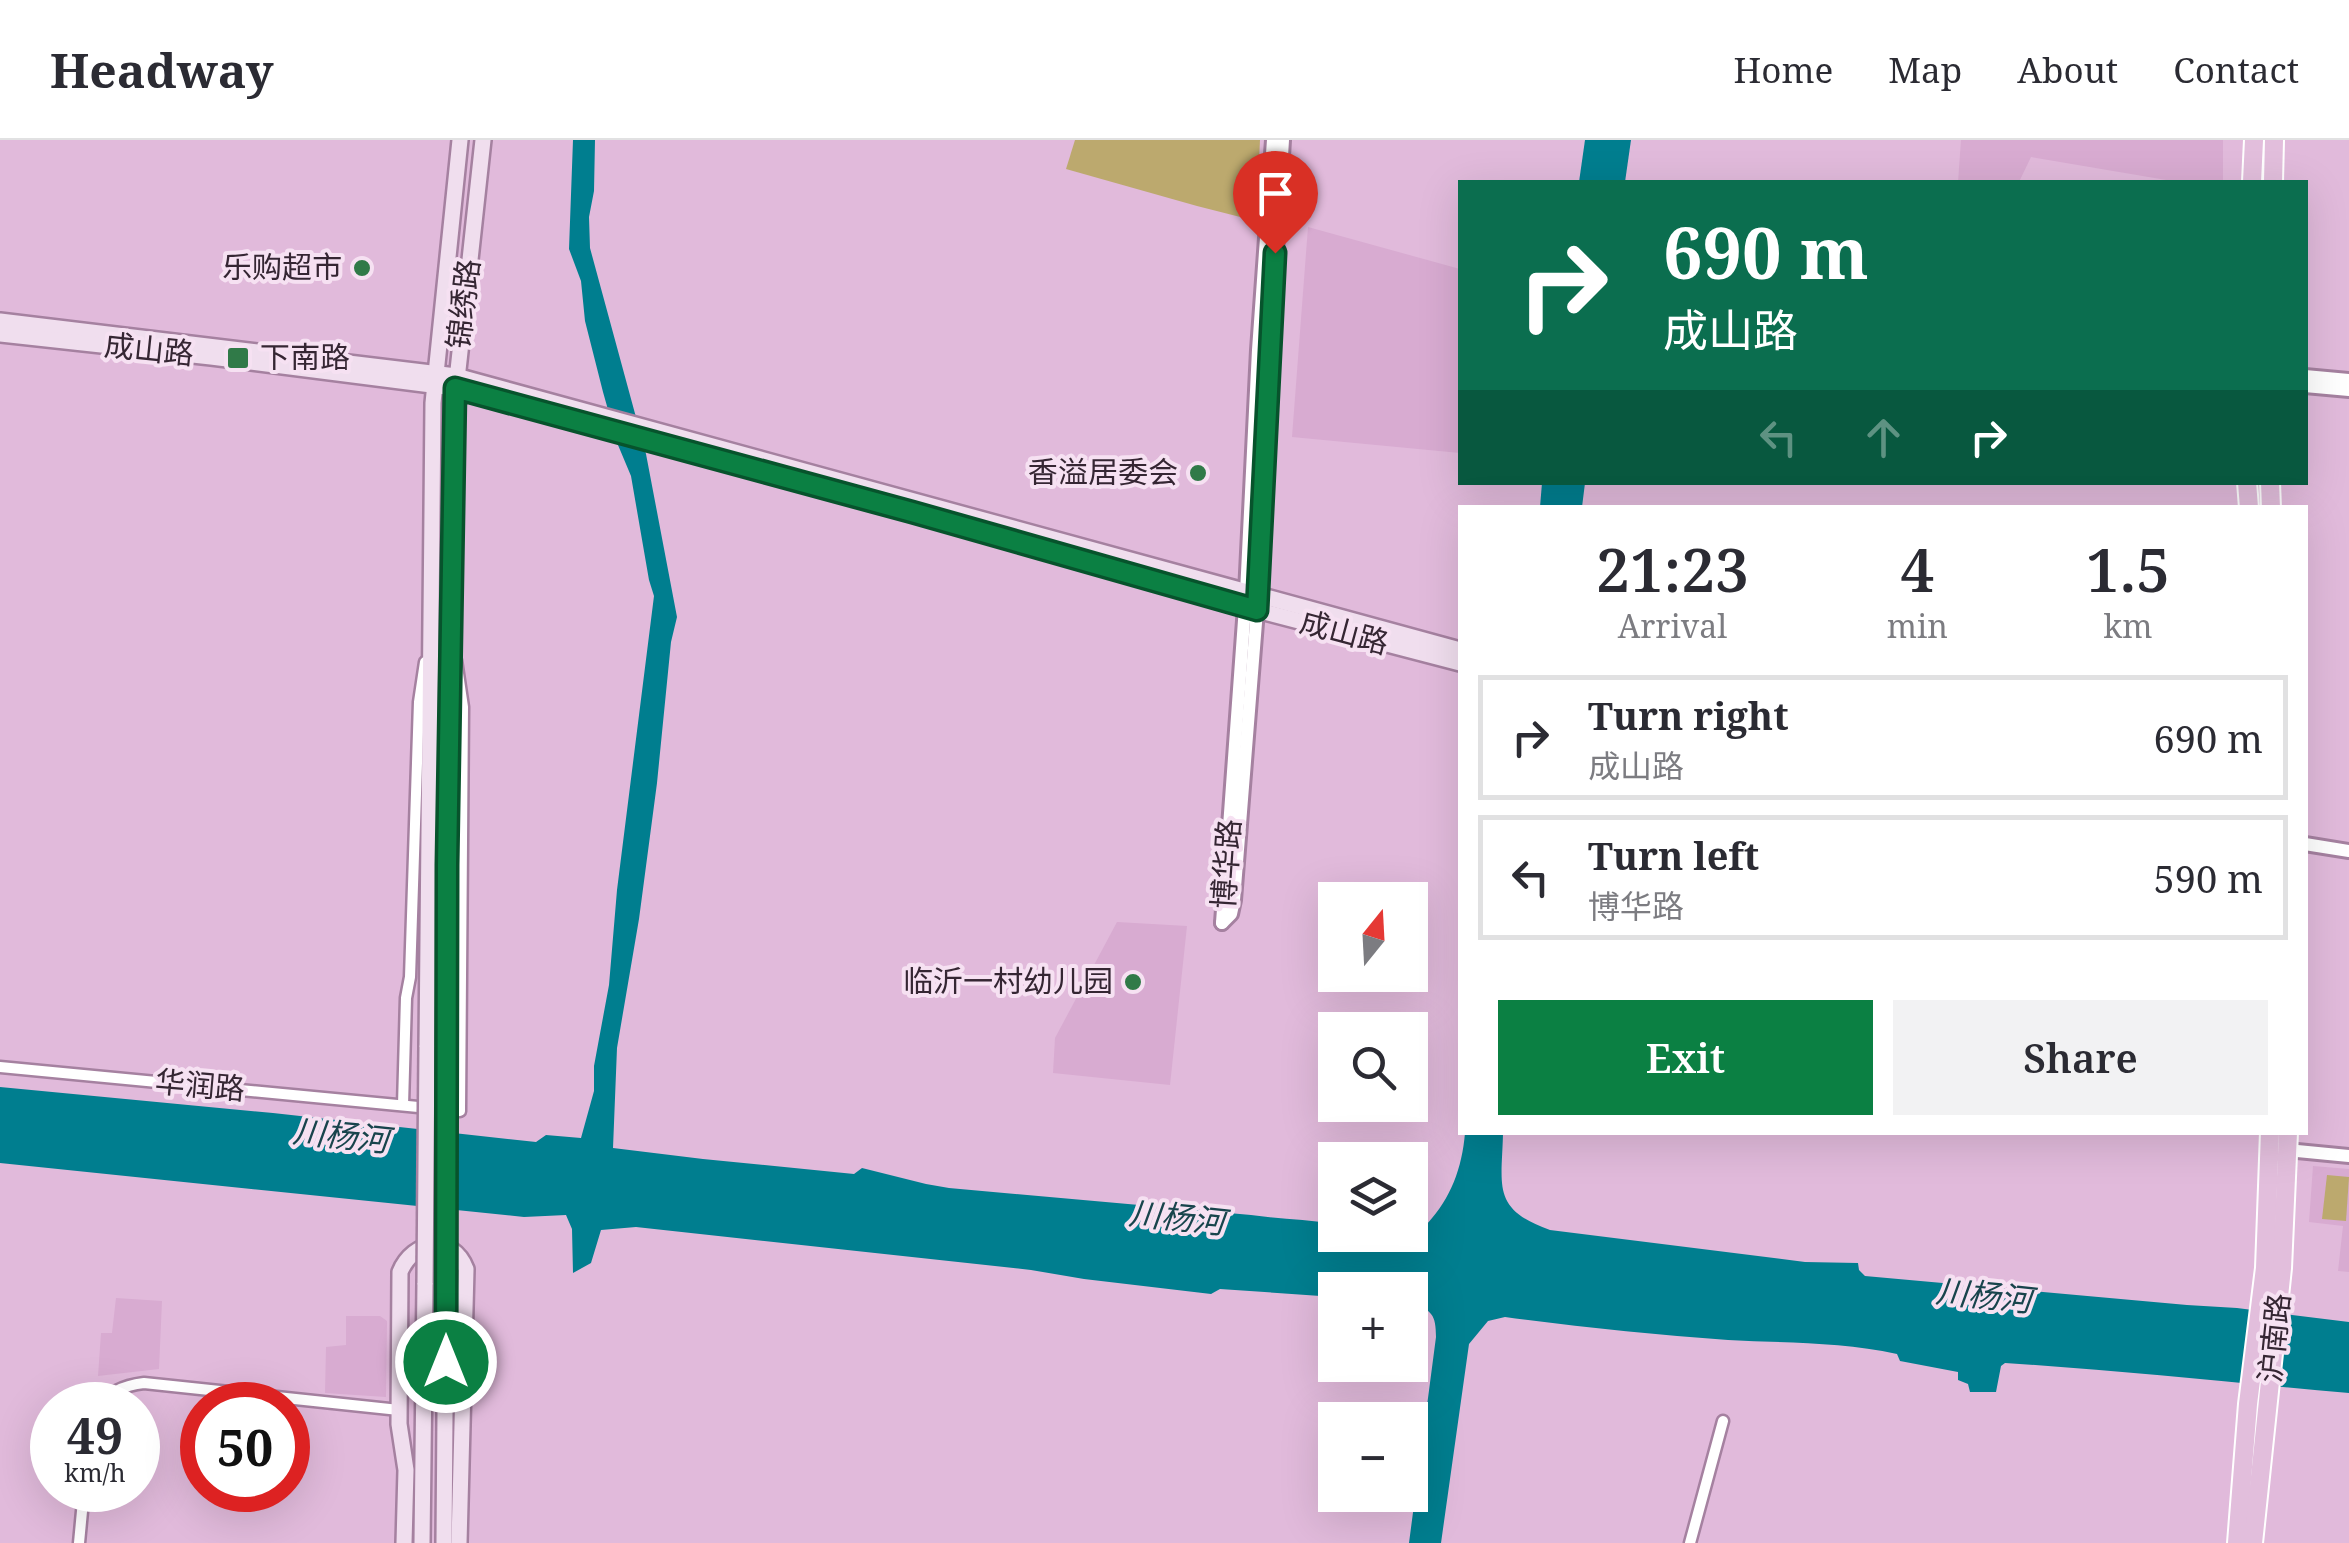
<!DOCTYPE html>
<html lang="en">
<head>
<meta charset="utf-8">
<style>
  body { margin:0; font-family:"Noto Serif","Noto Sans SC",serif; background:#f2f2f3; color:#2b2b33; height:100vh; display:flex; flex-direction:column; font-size:38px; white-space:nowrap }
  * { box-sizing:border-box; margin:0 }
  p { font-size:32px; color:#7c7c81 }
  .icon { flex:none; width:55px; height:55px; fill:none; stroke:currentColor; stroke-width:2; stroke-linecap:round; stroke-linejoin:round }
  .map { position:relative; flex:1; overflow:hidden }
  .panel { position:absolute; left:1458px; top:365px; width:850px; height:630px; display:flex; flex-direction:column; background:#fff; border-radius:0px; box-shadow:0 10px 40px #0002 }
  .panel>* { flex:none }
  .guide { position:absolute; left:1458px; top:40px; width:850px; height:305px; border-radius:0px; box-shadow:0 10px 40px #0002; background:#0b6e4f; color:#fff; overflow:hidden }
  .needle { width:65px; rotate:18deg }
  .tools { position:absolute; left:1318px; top:742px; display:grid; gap:20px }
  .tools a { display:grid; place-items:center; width:110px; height:110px; border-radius:0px; background:#fff; box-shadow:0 10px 40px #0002; font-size:50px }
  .speed { position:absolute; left:30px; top:1242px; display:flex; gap:20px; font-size:50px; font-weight:700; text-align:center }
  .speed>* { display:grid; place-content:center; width:130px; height:130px; border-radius:50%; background:#fff; box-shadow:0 10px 40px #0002; line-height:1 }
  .speed small { font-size:25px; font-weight:400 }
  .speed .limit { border:15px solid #d22; background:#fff; color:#111 }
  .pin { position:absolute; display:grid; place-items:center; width:85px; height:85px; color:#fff; margin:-102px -42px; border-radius:50% 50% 50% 0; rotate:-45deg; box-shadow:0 0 10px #0007 }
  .pin .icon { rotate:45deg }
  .me { position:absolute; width:110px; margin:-55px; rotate:0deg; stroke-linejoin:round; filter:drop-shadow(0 0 8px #0008) }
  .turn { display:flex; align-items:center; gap:35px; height:210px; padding:0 40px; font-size:45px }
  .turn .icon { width:130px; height:130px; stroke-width:2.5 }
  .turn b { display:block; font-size:70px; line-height:85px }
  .lanes { display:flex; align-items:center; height:95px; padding:0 40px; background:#0003; justify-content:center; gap:50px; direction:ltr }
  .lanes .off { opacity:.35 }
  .eta { display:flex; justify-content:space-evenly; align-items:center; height:170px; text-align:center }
  .eta b { font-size:60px; font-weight:600; line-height:70px }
  .cta { display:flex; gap:20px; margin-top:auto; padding:20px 40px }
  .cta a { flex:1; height:115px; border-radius:0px; background:#0b8043; color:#fff; font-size:40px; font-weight:600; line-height:115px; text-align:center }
  .cta a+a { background:#f2f2f3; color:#2b2b33 }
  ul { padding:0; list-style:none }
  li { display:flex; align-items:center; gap:30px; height:125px; margin:0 20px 15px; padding:0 20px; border:5px solid #e1e1e2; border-radius:0px }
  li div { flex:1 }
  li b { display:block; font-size:38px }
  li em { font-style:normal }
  header { display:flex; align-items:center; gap:60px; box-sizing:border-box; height:140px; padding:0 50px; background:#fff; border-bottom:2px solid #e1e1e2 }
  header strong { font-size:48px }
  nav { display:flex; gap:55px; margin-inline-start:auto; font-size:35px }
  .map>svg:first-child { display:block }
</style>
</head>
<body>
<header>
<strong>Headway</strong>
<nav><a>Home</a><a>Map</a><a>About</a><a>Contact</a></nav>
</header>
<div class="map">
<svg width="2349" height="1403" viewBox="0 0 2349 1403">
  <rect width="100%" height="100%" fill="#e1badb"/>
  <!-- built -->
  <g fill="#d8abd1">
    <path d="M 1961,0 L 2223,0 L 2223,42 L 2178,42 L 2031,17 L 2019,42 L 1958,42 Z"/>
    <path d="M 1308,87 L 1460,129 L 1460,313 L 1292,297 Z"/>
    <path d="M 1117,782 L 1187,786 L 1170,945 L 1053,933 L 1055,898 Z"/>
    <path d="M 2313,1026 L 2349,1029 L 2349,1132 L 2338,1131 L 2343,1086 L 2309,1082 Z"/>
    <path d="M 116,1158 L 162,1161 L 159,1229 L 98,1236 L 101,1193 L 112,1193 Z"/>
    <path d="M 346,1176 L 380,1176 L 387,1181 L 386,1257 L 325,1253 L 326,1207 L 346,1205 Z"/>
  </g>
  <!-- green -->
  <g fill="#bca96e">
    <path d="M 1075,0 L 1260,0 L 1256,81 L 1197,66 L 1066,29 Z"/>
    <path d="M 2327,1035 L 2349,1037 L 2346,1081 L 2322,1079 Z"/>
  </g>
  <!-- water -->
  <g fill="#007e8f">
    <path d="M 573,0 L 595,0 L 594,51 L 589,77 L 590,108 L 646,314 L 677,477 L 671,502 L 657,643 L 639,779 L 617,908 L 613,1008 L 703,1019 L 854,1034 L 862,1028 L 926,1044 L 949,1048 L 1251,1075 C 1279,1079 1307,1079 1335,1084 L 1335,1095 L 1410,1095 L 1410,1086 L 1427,1084 C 1451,1058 1462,1028 1465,993 L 1503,993 C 1502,1046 1491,1069 1550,1090 L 1805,1122 L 1858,1123 L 1859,1130 L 1865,1136 L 2187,1165 L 2237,1168 L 2349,1182 L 2349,1253 C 2234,1243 2120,1230 2005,1223 L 2001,1226 L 1996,1252 L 1970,1252 L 1968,1244 L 1958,1240 L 1958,1232 L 1900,1221 L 1897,1214 C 1842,1202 1785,1203 1728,1200 C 1654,1195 1579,1187 1505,1177 L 1488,1181 L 1469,1204 L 1441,1403 L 1409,1403 L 1436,1197 C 1436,1175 1432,1169 1410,1164 L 1410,1150 L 1335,1150 L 1335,1157 L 1220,1149 L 1211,1154 L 1084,1139 L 1031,1130 L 636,1087 L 601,1090 L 591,1123 L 573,1133 L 572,1089 L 566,1075 L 524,1077 L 0,1023 L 0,947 L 273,973 L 536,1002 L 546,995 L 581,998 L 594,951 L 594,926 L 609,845 L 617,750 L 654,456 L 649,440 L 631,336 L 618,305 L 603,252 L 585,181 L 581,141 L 569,109 Z"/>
    <path d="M 1585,0 L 1631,0 L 1625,42 L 1579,42 Z"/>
    <path d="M 1542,343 L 1585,343 L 1582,367 L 1540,367 Z"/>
  </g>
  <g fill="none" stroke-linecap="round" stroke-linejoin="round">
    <!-- minor casing -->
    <g stroke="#a581a0" stroke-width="15">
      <g id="minor">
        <path d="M 0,927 L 460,971 L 463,567 L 456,520"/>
        <path d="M 403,965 L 406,858 L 410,837 L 419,562 L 425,522"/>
        <path d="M 102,1265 C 110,1250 128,1245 144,1243 L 399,1270"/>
        <path d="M 79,1403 L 84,1350"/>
        <path d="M 1690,1403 L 1723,1281"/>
      </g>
    </g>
    <!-- tertiary casing -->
    <g stroke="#a581a0" stroke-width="18">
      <g id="tertiary">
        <path d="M 2305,236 L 2349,240"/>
        <path d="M 2305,246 L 2349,250"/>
        <path d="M 2305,704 L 2349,711"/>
        <path d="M 1222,783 L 1231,774 L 1234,760 L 1257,470 L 1268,242 L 1283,0"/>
        <path d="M 1222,783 L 1246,453 L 1258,210 L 1273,0"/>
        <path d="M 2287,1010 L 2349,1016"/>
      </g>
    </g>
    <!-- secondary casing -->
    <g stroke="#a581a0" stroke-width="20">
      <g id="secondary">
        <path d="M 0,181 L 456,236 L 1460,510"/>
        <path d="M 0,194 L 211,217 L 455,248 L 912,372 L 1245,467 L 1460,523"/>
        <path d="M 427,907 L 433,263 L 460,0"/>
        <path d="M 446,908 L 447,725 L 454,267 L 483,0"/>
        <path d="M 404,1403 L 406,1330 L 399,1284 L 400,1132 C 413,1100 453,1094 466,1129 L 459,1403"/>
        <path d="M 422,1403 L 425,1143"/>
        <path d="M 444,1403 L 446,1146"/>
      </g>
    </g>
    <!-- primary casing -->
    <g stroke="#fff" stroke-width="22">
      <g id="primary">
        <path d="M 2252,42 L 2254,0"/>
        <path d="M 2273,42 L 2274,0"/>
        <path d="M 2247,342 L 2249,368"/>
        <path d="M 2270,342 L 2271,368"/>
        <path d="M 2237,1403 L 2248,1264 L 2265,1128 L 2270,992"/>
        <path d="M 2253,1403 L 2282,1128 L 2288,992"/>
      </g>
    </g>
    <!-- minor -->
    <use href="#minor" stroke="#fff" stroke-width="10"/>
    <!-- tertiary -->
    <use href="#tertiary" stroke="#fff" stroke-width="12"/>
    <!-- secondary -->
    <use href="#secondary" stroke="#f0deee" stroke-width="15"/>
    <!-- primary -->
    <use href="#primary" stroke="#e2bedc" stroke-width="18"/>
    <!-- secondary-bridge casing -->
    <g stroke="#a581a0" stroke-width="20" stroke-linecap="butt">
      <g id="secondary-bridge">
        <path d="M 425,1143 L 427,907"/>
        <path d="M 446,1146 L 446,908"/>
      </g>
    </g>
    <!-- secondary-bridge -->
    <use href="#secondary-bridge" stroke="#f0deee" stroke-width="15"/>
  </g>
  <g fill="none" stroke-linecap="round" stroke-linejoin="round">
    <!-- route casing -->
    <g stroke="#07532c" stroke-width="25">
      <path id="route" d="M 446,1222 L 447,725 L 455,248 L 912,372 L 1257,470 L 1275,113"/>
    </g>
    <!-- route -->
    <use href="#route" stroke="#0b8043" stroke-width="18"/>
  </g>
  <!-- markers -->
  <g fill="#307a48" stroke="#f6e1f2" stroke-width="4">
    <circle cx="362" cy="128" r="10"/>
    <rect x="226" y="206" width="24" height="24" rx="5"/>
    <circle cx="1198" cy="333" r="10"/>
    <circle cx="1133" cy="842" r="10"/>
  </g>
  <g text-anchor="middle" stroke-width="8" stroke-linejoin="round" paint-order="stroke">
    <!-- poi labels -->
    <g font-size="30" fill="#352633" stroke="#f6e1f2" text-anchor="end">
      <text x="342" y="138">乐购超市</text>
      <text x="260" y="228" text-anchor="start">下南路</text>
      <text x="1178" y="343">香溢居委会</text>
      <text x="1113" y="852">临沂一村幼儿园</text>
    </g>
    <!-- street labels -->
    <g font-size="30" fill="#352633" stroke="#f6e1f2">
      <text transform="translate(464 164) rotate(-83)" y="10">锦绣路</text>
      <text transform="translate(149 210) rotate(6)" y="10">成山路</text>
      <text transform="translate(1344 493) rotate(15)" y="10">成山路</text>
      <text transform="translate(1227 724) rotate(-86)" y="10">博华路</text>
      <text transform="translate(200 946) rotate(5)" y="10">华润路</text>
      <text transform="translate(2275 1198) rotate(-84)" y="10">沪南路</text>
    </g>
    <!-- water labels -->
    <g font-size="32" font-style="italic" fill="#18444c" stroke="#f6e1f2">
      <text transform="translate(341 996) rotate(6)" y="11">川杨河</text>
      <text transform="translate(1177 1078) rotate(6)" y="11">川杨河</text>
      <text transform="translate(1984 1156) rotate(6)" y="11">川杨河</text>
    </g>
  </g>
</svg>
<div class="tools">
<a><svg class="needle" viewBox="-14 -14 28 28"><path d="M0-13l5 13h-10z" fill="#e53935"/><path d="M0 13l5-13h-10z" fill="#7c7c81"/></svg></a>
<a><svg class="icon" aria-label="search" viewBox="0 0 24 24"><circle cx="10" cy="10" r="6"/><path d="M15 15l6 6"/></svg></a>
<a><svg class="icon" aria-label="layers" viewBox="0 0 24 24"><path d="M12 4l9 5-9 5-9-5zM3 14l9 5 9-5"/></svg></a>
<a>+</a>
<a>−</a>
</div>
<div class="speed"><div>49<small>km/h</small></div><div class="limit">50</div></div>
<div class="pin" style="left:1275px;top:113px;background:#d93025"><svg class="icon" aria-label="arrive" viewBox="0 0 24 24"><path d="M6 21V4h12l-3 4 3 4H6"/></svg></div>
<svg class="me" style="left:446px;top:1222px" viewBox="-20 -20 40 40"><circle r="17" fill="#0b8043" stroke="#fff" stroke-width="3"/><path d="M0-11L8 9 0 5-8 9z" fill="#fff"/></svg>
<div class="guide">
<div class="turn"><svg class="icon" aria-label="right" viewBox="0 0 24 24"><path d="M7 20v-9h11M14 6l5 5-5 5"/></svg><div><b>690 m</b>成山路</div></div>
<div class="lanes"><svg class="icon off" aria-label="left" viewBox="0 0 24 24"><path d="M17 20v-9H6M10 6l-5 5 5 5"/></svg><svg class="icon off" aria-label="ahead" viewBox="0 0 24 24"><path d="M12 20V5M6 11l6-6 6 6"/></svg><svg class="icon" aria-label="right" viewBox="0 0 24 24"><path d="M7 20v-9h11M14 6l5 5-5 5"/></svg></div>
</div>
<section class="panel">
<div class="eta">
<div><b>21:23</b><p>Arrival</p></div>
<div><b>4</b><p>min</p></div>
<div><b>1.5</b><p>km</p></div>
</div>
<ul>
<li><svg class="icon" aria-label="right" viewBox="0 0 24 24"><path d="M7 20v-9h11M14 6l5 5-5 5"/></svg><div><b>Turn right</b><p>成山路</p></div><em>690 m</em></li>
<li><svg class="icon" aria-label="left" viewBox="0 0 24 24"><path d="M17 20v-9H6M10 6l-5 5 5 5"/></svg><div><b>Turn left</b><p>博华路</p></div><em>590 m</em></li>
</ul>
<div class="cta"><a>Exit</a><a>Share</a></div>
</section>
</div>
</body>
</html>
